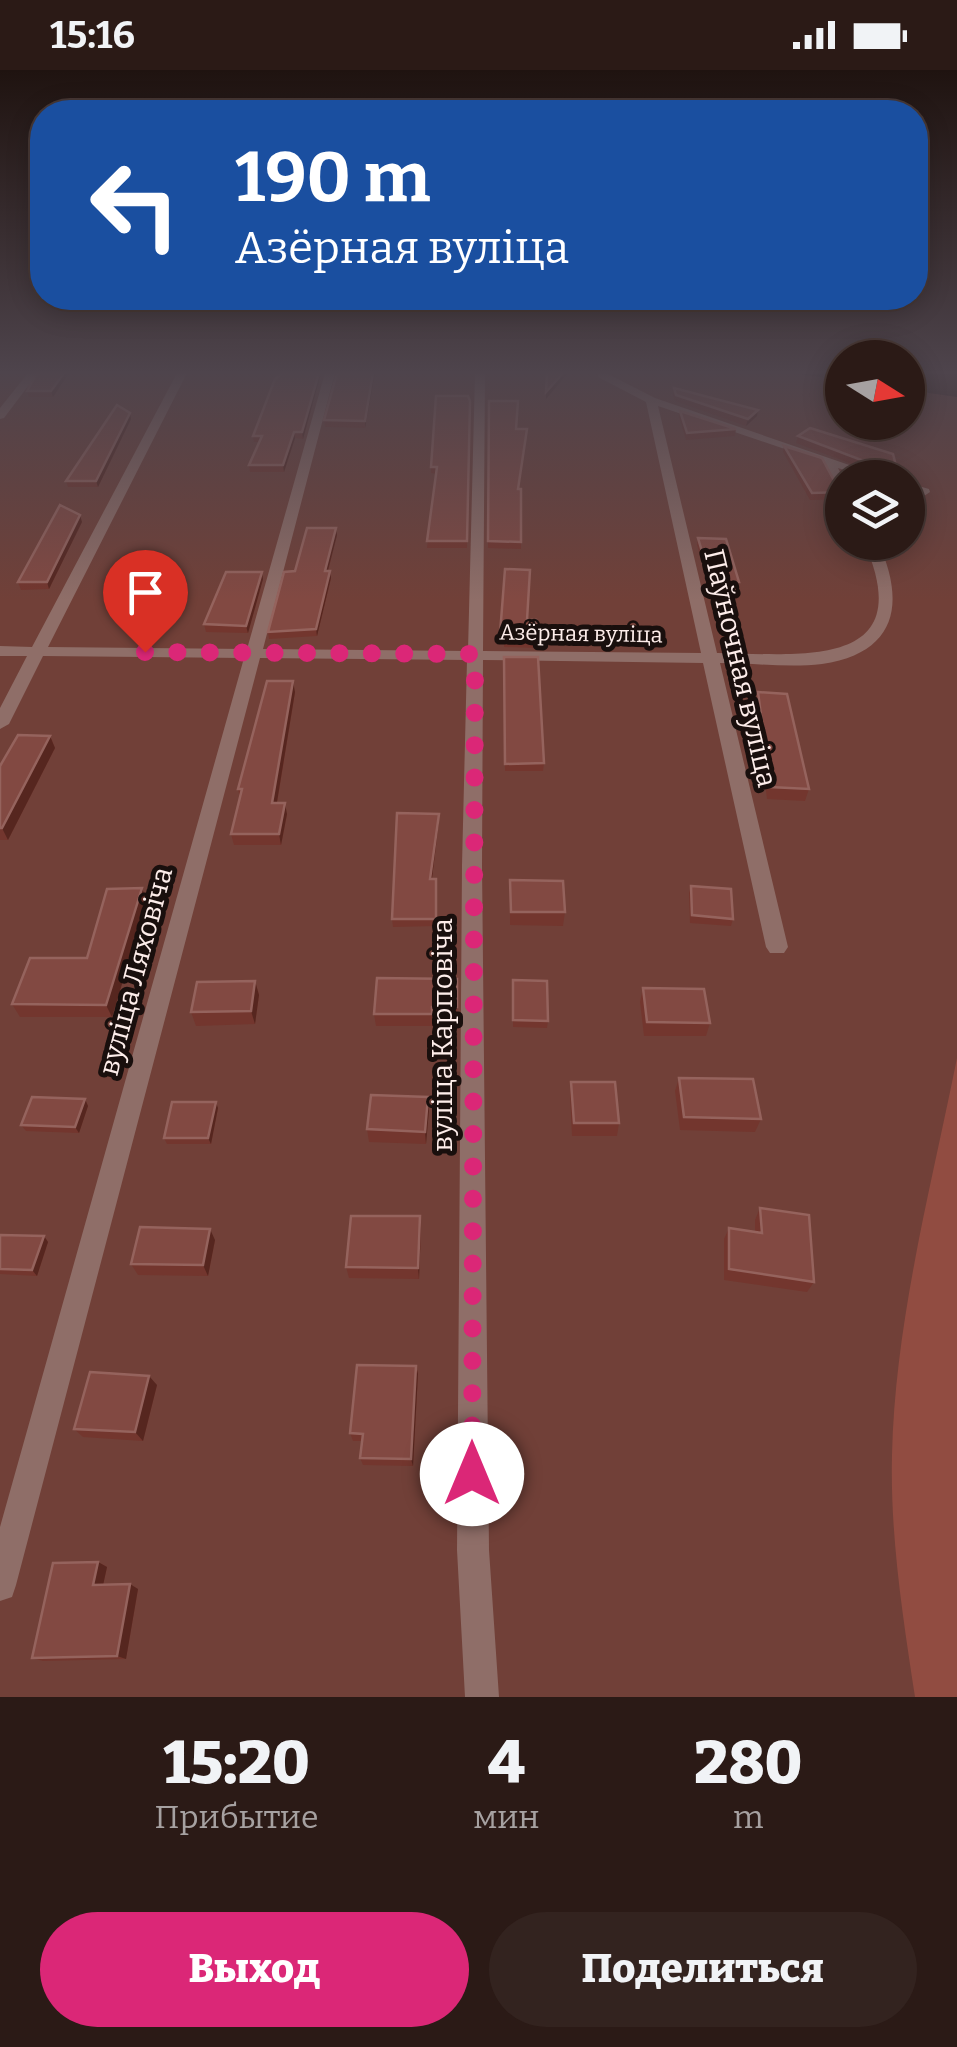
<!DOCTYPE html>
<html lang="ru">
<head>
<meta charset="utf-8">
<style>
  body { margin:0; font-family:Bitter,serif; background:#33231f; color:#f1f3f6; height:100vh; display:flex; flex-direction:column; font-size:38px; white-space:nowrap }
  * { box-sizing:border-box; margin:0 }
  p { font-size:32px; color:#a6a1a1 }
  .icon { flex:none; width:55px; height:55px; fill:none; stroke:currentColor; stroke-width:2; stroke-linecap:round; stroke-linejoin:round }
  .map { position:relative; height:1627px; overflow:hidden }
  .drawer { display:flex; flex-direction:column; background:#2b1a16; flex:1 }
  .drawer>* { flex:none }
  .top-card { position:absolute; left:30px; top:30px; width:898px; height:210px; border-radius:40px; box-shadow:0 5px 25px #0003,0 0 0 2px #473835; background:#1a4fa0; color:#fff; overflow:hidden }
  .needle { width:65px; rotate:101deg }
  .tools { position:absolute; left:825px; top:270px; display:grid; gap:20px }
  .tools a { display:grid; place-items:center; width:100px; height:100px; border-radius:50%; background:#2b1a16; box-shadow:0 5px 25px #0003,0 0 0 2px #473835; font-size:50px }
  .pin { position:absolute; display:grid; place-items:center; width:85px; height:85px; color:#fff; margin:-102px -42px; border-radius:50% 50% 50% 0; rotate:-45deg; box-shadow:0 0 10px #0007 }
  .pin .icon { rotate:45deg }
  .me { position:absolute; width:110px; margin:-55px; rotate:0deg; stroke-linejoin:round; filter:drop-shadow(0 0 8px #0008) }
  .turn { display:flex; align-items:center; gap:35px; height:210px; padding:0 40px; font-size:45px }
  .turn .icon { width:130px; height:130px; stroke-width:2.5 }
  .turn b { display:block; font-size:70px; line-height:85px }
  .eta { display:flex; justify-content:space-evenly; align-items:center; height:170px; text-align:center }
  .eta b { font-size:60px; font-weight:800; line-height:70px }
  .cta { display:flex; gap:20px; margin-top:auto; padding:20px 40px }
  .cta a { flex:1; height:115px; border-radius:60px; background:#db2777; color:#fff; font-size:40px; font-weight:800; line-height:115px; text-align:center }
  .cta a+a { background:#33231f; color:#f1f3f6 }
  .status { display:flex; justify-content:space-between; align-items:center; height:70px; padding:0 50px; background:#2b1a16; direction:ltr }
  .status svg { height:28px; fill:currentColor }
  .map>svg:first-child { display:block }
</style>
</head>
<body>
<div class="status"><b>15:16</b><svg viewBox="0 0 49 12"><path d="M0 12V9h3v3zM5 12V6h3v6zM10 12V3h3v9zM15 12V0h3v12zM26 1h20v11H26zM47 4h2v5h-2z"/></svg></div>
<div class="map">
<svg width="957" height="1627" viewBox="0 0 957 1627">
  <rect width="100%" height="100%" fill="#39221e"/>
  <!-- green -->
  <path fill="#714038" fill-rule="evenodd" d="M 0,303 L 790,303 L 842,310 L 842,352 L 908,352 L 908,320 L 957,327 L 957,1627 L 0,1627 ZM 842,408 L 908,408 L 908,472 L 842,472 Z"/>
  <!-- forest -->
  <path fill="#914c41" d="M 957,988 L 957,1627 L 915,1627 C 903,1548 890,1466 892,1385 C 895,1252 931,1118 957,988 Z"/>
  <g fill="none" stroke-linecap="round" stroke-linejoin="round">
    <!-- minor -->
    <g fill="#8f6e68" fill-rule="evenodd">
      <path d="M 28,303 L 38,303 L 4,348 L 0,349 L 0,338 Z"/>
      <path d="M 177,303 L 187,303 L 48,577 L 247,579 L 325,303 L 335,303 L 263,579 L 468,581 L 475,303 L 485,303 L 483,581 L 701,583 L 646,332 L 598,307 L 598,303 L 606,303 L 655,328 L 887,408 L 867,408 L 838,398 L 843,408 L 842,422 L 837,421 L 823,392 L 658,336 L 717,583 C 800,584 921,601 864,472 L 878,472 C 906,533 897,583 822,594 C 789,598 753,593 720,593 L 788,877 L 784,883 L 770,883 L 766,877 L 703,593 L 483,590 L 482,795 L 489,1480 L 499,1627 L 465,1627 L 457,1480 L 462,795 L 467,590 L 260,588 L 16,1515 L 12,1527 L 0,1531 L 0,1457 L 244,588 L 43,586 L 9,654 L 0,659 L 0,638 L 27,586 L 0,586 L 0,576 L 32,577 Z"/>
      <path d="M 908,413 L 929,419 L 930,422 L 924,426 L 908,421 Z"/>
    </g>
  </g>
  <!-- wall -->
  <g fill="#73362e">
    <path d="M 37,303 L 69,303 L 53,327 L 29,327 L 27,321 Z"/>
    <path d="M 337,303 L 375,303 L 365,358 L 325,357 L 324,350 Z"/>
    <path d="M 320,307 L 303,369 L 295,368 L 284,402 L 250,402 L 249,395 L 259,372 L 254,372 L 253,366 Z"/>
    <path d="M 674,318 L 758,340 L 757,346 L 746,356 L 675,331 L 673,325 Z"/>
    <path d="M 468,326 L 467,478 L 427,478 L 436,404 L 431,403 L 431,397 Z"/>
    <path d="M 489,331 L 516,359 L 527,359 L 519,419 L 521,419 L 521,479 L 488,478 Z"/>
    <path d="M 680,341 L 736,359 L 735,366 L 686,370 L 679,347 Z"/>
    <path d="M 131,349 L 98,417 L 68,417 L 66,411 Z"/>
    <path d="M 798,366 L 893,384 L 899,408 L 846,408 L 847,398 L 869,405 L 878,404 L 796,373 Z"/>
    <path d="M 784,376 L 838,418 L 842,417 L 842,429 L 810,430 L 783,382 Z"/>
    <path d="M 82,452 L 49,519 L 21,520 L 18,512 Z"/>
    <path d="M 337,465 L 328,501 L 331,508 L 317,566 L 269,569 L 268,562 L 295,501 Z"/>
    <path d="M 698,468 L 739,512 L 737,519 L 710,519 L 697,475 Z"/>
    <path d="M 505,499 L 527,550 L 536,550 L 537,578 L 504,577 L 504,571 L 500,571 Z"/>
    <path d="M 263,509 L 248,563 L 206,562 L 204,554 Z"/>
    <path d="M 504,587 L 544,693 L 543,701 L 505,701 Z"/>
    <path d="M 295,622 L 277,733 L 287,744 L 281,775 L 234,775 L 231,764 L 240,728 L 238,719 Z"/>
    <path d="M 758,622 L 809,719 L 805,731 L 767,729 L 755,634 Z"/>
    <path d="M 50,666 L 55,678 L 8,770 L 0,770 L 0,696 Z"/>
    <path d="M 439,751 L 432,809 L 436,809 L 436,856 L 393,857 L 392,849 Z"/>
    <path d="M 510,810 L 565,842 L 563,856 L 510,855 Z"/>
    <path d="M 691,816 L 733,849 L 731,856 L 690,853 L 689,823 Z"/>
    <path d="M 147,831 L 112,947 L 20,947 L 12,934 L 87,888 Z"/>
    <path d="M 457,909 L 457,949 L 433,948 L 433,956 L 376,956 L 374,944 Z"/>
    <path d="M 513,910 L 548,951 L 547,958 L 513,957 Z"/>
    <path d="M 255,911 L 259,925 L 255,954 L 196,956 L 191,942 Z"/>
    <path d="M 643,918 L 710,953 L 706,966 L 644,966 L 640,932 Z"/>
    <path d="M 679,1008 L 761,1049 L 755,1062 L 680,1060 L 675,1021 Z"/>
    <path d="M 571,1012 L 619,1053 L 617,1066 L 572,1066 L 570,1025 Z"/>
    <path d="M 85,1029 L 88,1036 L 79,1063 L 26,1061 L 21,1055 Z"/>
    <path d="M 218,1038 L 211,1074 L 167,1074 L 164,1068 Z"/>
    <path d="M 429,1040 L 426,1074 L 369,1072 L 367,1059 Z"/>
    <path d="M 760,1138 L 814,1212 L 807,1222 L 724,1210 L 724,1169 L 729,1158 L 755,1162 L 755,1150 Z"/>
    <path d="M 420,1146 L 421,1158 L 419,1209 L 349,1208 L 346,1197 Z"/>
    <path d="M 0,1165 L 44,1166 L 48,1172 L 37,1206 L 0,1204 Z"/>
    <path d="M 215,1170 L 208,1206 L 138,1205 L 131,1194 Z"/>
    <path d="M 416,1296 L 418,1304 L 413,1396 L 363,1395 L 360,1388 L 362,1371 L 353,1371 L 350,1363 Z"/>
    <path d="M 157,1315 L 143,1371 L 83,1367 L 74,1359 Z"/>
    <path d="M 98,1492 L 107,1497 L 103,1515 L 138,1519 L 126,1589 L 43,1591 L 32,1588 Z"/>
  </g>
  <!-- shaded-wall -->
  <g fill="#56261f">
    <path d="M 64,303 L 69,303 L 53,327 L 51,321 Z"/>
    <path d="M 319,303 L 320,307 L 303,369 L 302,362 Z"/>
    <path d="M 373,303 L 375,303 L 365,358 L 365,351 Z"/>
    <path d="M 563,303 L 568,303 L 546,329 L 546,322 Z"/>
    <path d="M 758,340 L 757,346 L 746,356 L 748,349 Z"/>
    <path d="M 130,343 L 131,349 L 98,417 L 96,411 Z"/>
    <path d="M 294,362 L 295,368 L 284,402 L 283,395 Z"/>
    <path d="M 80,445 L 82,452 L 49,519 L 47,512 Z"/>
    <path d="M 336,458 L 337,465 L 326,508 L 325,501 Z"/>
    <path d="M 330,501 L 331,508 L 317,566 L 316,559 Z"/>
    <path d="M 262,502 L 263,509 L 248,563 L 246,556 Z"/>
    <path d="M 293,611 L 295,622 L 275,744 L 272,733 Z"/>
    <path d="M 50,666 L 55,678 L 8,770 L 2,758 Z"/>
    <path d="M 285,733 L 287,744 L 281,775 L 279,764 Z"/>
    <path d="M 439,744 L 439,751 L 431,816 L 430,809 Z"/>
    <path d="M 142,818 L 147,831 L 112,947 L 106,935 Z"/>
    <path d="M 255,911 L 259,925 L 255,954 L 251,941 Z"/>
    <path d="M 428,1027 L 429,1040 L 426,1074 L 425,1062 Z"/>
    <path d="M 85,1029 L 88,1036 L 79,1063 L 75,1057 Z"/>
    <path d="M 216,1032 L 218,1038 L 211,1074 L 208,1068 Z"/>
    <path d="M 420,1146 L 421,1158 L 419,1209 L 418,1198 Z"/>
    <path d="M 210,1159 L 215,1170 L 208,1206 L 203,1195 Z"/>
    <path d="M 44,1166 L 48,1172 L 37,1206 L 32,1200 Z"/>
    <path d="M 416,1296 L 418,1304 L 413,1396 L 411,1389 Z"/>
    <path d="M 149,1306 L 157,1315 L 143,1371 L 135,1362 Z"/>
    <path d="M 98,1492 L 107,1497 L 102,1520 L 93,1515 Z"/>
    <path d="M 130,1514 L 138,1519 L 126,1589 L 117,1586 Z"/>
  </g>
  <!-- building -->
  <g fill="#824942" stroke="#95635d" stroke-width="2.5">
    <path d="M 37,303 L 64,303 L 51,321 L 27,321 Z"/>
    <path d="M 282,303 L 319,303 L 302,362 L 294,362 L 283,395 L 249,395 L 262,366 L 253,366 L 275,309 Z"/>
    <path d="M 337,303 L 373,303 L 365,351 L 324,350 Z"/>
    <path d="M 547,303 L 563,303 L 546,322 Z"/>
    <path d="M 674,318 L 758,340 L 748,349 L 676,325 Z"/>
    <path d="M 436,326 L 468,326 L 470,331 L 467,471 L 427,471 L 437,397 L 431,397 Z"/>
    <path d="M 489,331 L 518,331 L 516,359 L 527,359 L 518,419 L 521,419 L 521,472 L 488,471 Z"/>
    <path d="M 117,335 L 130,343 L 96,411 L 66,411 Z"/>
    <path d="M 680,341 L 736,359 L 687,363 Z"/>
    <path d="M 810,358 L 893,384 L 899,408 L 848,408 L 847,398 L 869,405 L 893,402 L 798,366 Z"/>
    <path d="M 784,376 L 822,388 L 838,418 L 842,417 L 842,422 L 812,423 Z"/>
    <path d="M 60,435 L 80,445 L 47,512 L 18,512 Z"/>
    <path d="M 307,458 L 336,458 L 325,501 L 330,501 L 316,559 L 268,562 L 284,502 L 295,501 Z"/>
    <path d="M 698,468 L 726,469 L 739,512 L 711,512 Z"/>
    <path d="M 505,499 L 530,500 L 527,550 L 536,550 L 537,570 L 504,570 L 505,564 L 500,564 Z"/>
    <path d="M 226,502 L 262,502 L 246,556 L 204,554 Z"/>
    <path d="M 504,587 L 538,587 L 544,693 L 505,694 Z"/>
    <path d="M 267,611 L 293,611 L 272,733 L 285,733 L 279,764 L 231,764 L 242,719 L 238,719 Z"/>
    <path d="M 758,622 L 787,624 L 809,719 L 770,717 Z"/>
    <path d="M 18,665 L 50,666 L 2,758 L 0,758 L 0,696 Z"/>
    <path d="M 397,743 L 439,744 L 430,809 L 436,809 L 436,849 L 392,849 Z"/>
    <path d="M 510,810 L 563,811 L 565,842 L 511,842 Z"/>
    <path d="M 691,816 L 731,819 L 733,849 L 692,845 Z"/>
    <path d="M 142,818 L 106,935 L 12,934 L 30,888 L 87,888 L 107,819 Z"/>
    <path d="M 377,908 L 457,909 L 457,937 L 432,937 L 432,944 L 374,944 Z"/>
    <path d="M 513,910 L 547,911 L 548,951 L 513,950 Z"/>
    <path d="M 255,911 L 251,941 L 191,942 L 197,912 Z"/>
    <path d="M 643,918 L 704,919 L 710,953 L 647,952 Z"/>
    <path d="M 679,1008 L 753,1009 L 761,1049 L 684,1047 Z"/>
    <path d="M 571,1012 L 615,1012 L 619,1053 L 574,1053 Z"/>
    <path d="M 371,1025 L 428,1027 L 425,1062 L 367,1059 Z"/>
    <path d="M 32,1027 L 85,1029 L 75,1057 L 21,1055 Z"/>
    <path d="M 172,1032 L 216,1032 L 208,1068 L 164,1068 Z"/>
    <path d="M 760,1138 L 809,1145 L 814,1212 L 729,1199 L 729,1158 L 762,1163 Z"/>
    <path d="M 351,1146 L 420,1146 L 418,1198 L 346,1197 Z"/>
    <path d="M 140,1157 L 210,1159 L 203,1195 L 131,1194 Z"/>
    <path d="M 0,1165 L 44,1166 L 32,1200 L 0,1199 Z"/>
    <path d="M 357,1295 L 416,1296 L 411,1389 L 360,1388 L 363,1364 L 350,1363 Z"/>
    <path d="M 90,1302 L 149,1306 L 135,1362 L 74,1359 Z"/>
    <path d="M 98,1492 L 93,1515 L 130,1514 L 117,1586 L 32,1588 L 53,1493 Z"/>
  </g>
  <!-- sky -->
  <linearGradient id="sky" x2="0" y2="1"><stop stop-color="#1f1310"/><stop offset="0.57" stop-color="#4e444c"/><stop offset="1" stop-color="#4e444c" stop-opacity="0"/></linearGradient>
  <rect width="957" height="530" fill="url(#sky)"/>
  <g fill="none" stroke-linecap="round" stroke-linejoin="round">
    <!-- route -->
    <path stroke="#db2777" stroke-width="18" stroke-dasharray="0 32.4" d="M 145,582 L 475,584 L 472,1404"/>
  </g>
  <g text-anchor="middle" stroke-width="10" stroke-linejoin="round" paint-order="stroke">
    <!-- far-street labels -->
    <g font-size="22" fill="#fdedea" stroke="#190f0d">
      <text transform="translate(581 563) rotate(1)" y="8">Азёрная вуліца</text>
    </g>
    <!-- street labels -->
    <g font-size="28" fill="#fdedea" stroke="#190f0d">
      <text transform="translate(741 598) rotate(77)" y="10">Паўночная вуліца</text>
      <text transform="translate(135 901) rotate(-75)" y="10">вуліца Ляховіча</text>
      <text transform="translate(442 965) rotate(-90)" y="10">вуліца Карповіча</text>
    </g>
  </g>
</svg>
<div class="tools">
<a><svg class="needle" viewBox="-14 -14 28 28"><path d="M0-13l5 13h-10z" fill="#e53935"/><path d="M0 13l5-13h-10z" fill="#a6a1a1"/></svg></a>
<a><svg class="icon" aria-label="layers" viewBox="0 0 24 24"><path d="M12 4l9 5-9 5-9-5zM3 14l9 5 9-5"/></svg></a>
</div>
<div class="pin" style="left:145px;top:582px;background:#d93025"><svg class="icon" aria-label="arrive" viewBox="0 0 24 24"><path d="M6 21V4h12l-3 4 3 4H6"/></svg></div>
<svg class="me" style="left:472px;top:1404px" viewBox="-20 -20 40 40"><circle r="19" fill="#fff"/><path d="M0-13L10 11 0 6-10 11z" fill="#db2777"/></svg>
<div class="top-card">
<div class="turn"><svg class="icon" aria-label="left" viewBox="0 0 24 24"><path d="M17 20v-9H6M10 6l-5 5 5 5"/></svg><div><b>190 m</b>Азёрная вуліца</div></div>
</div>
</div>
<section class="drawer">
<div class="eta">
<div><b>15:20</b><p>Прибытие</p></div>
<div><b>4</b><p>мин</p></div>
<div><b>280</b><p>m</p></div>
</div>
<div class="cta"><a>Выход</a><a>Поделиться</a></div>
</section>
</body>
</html>
